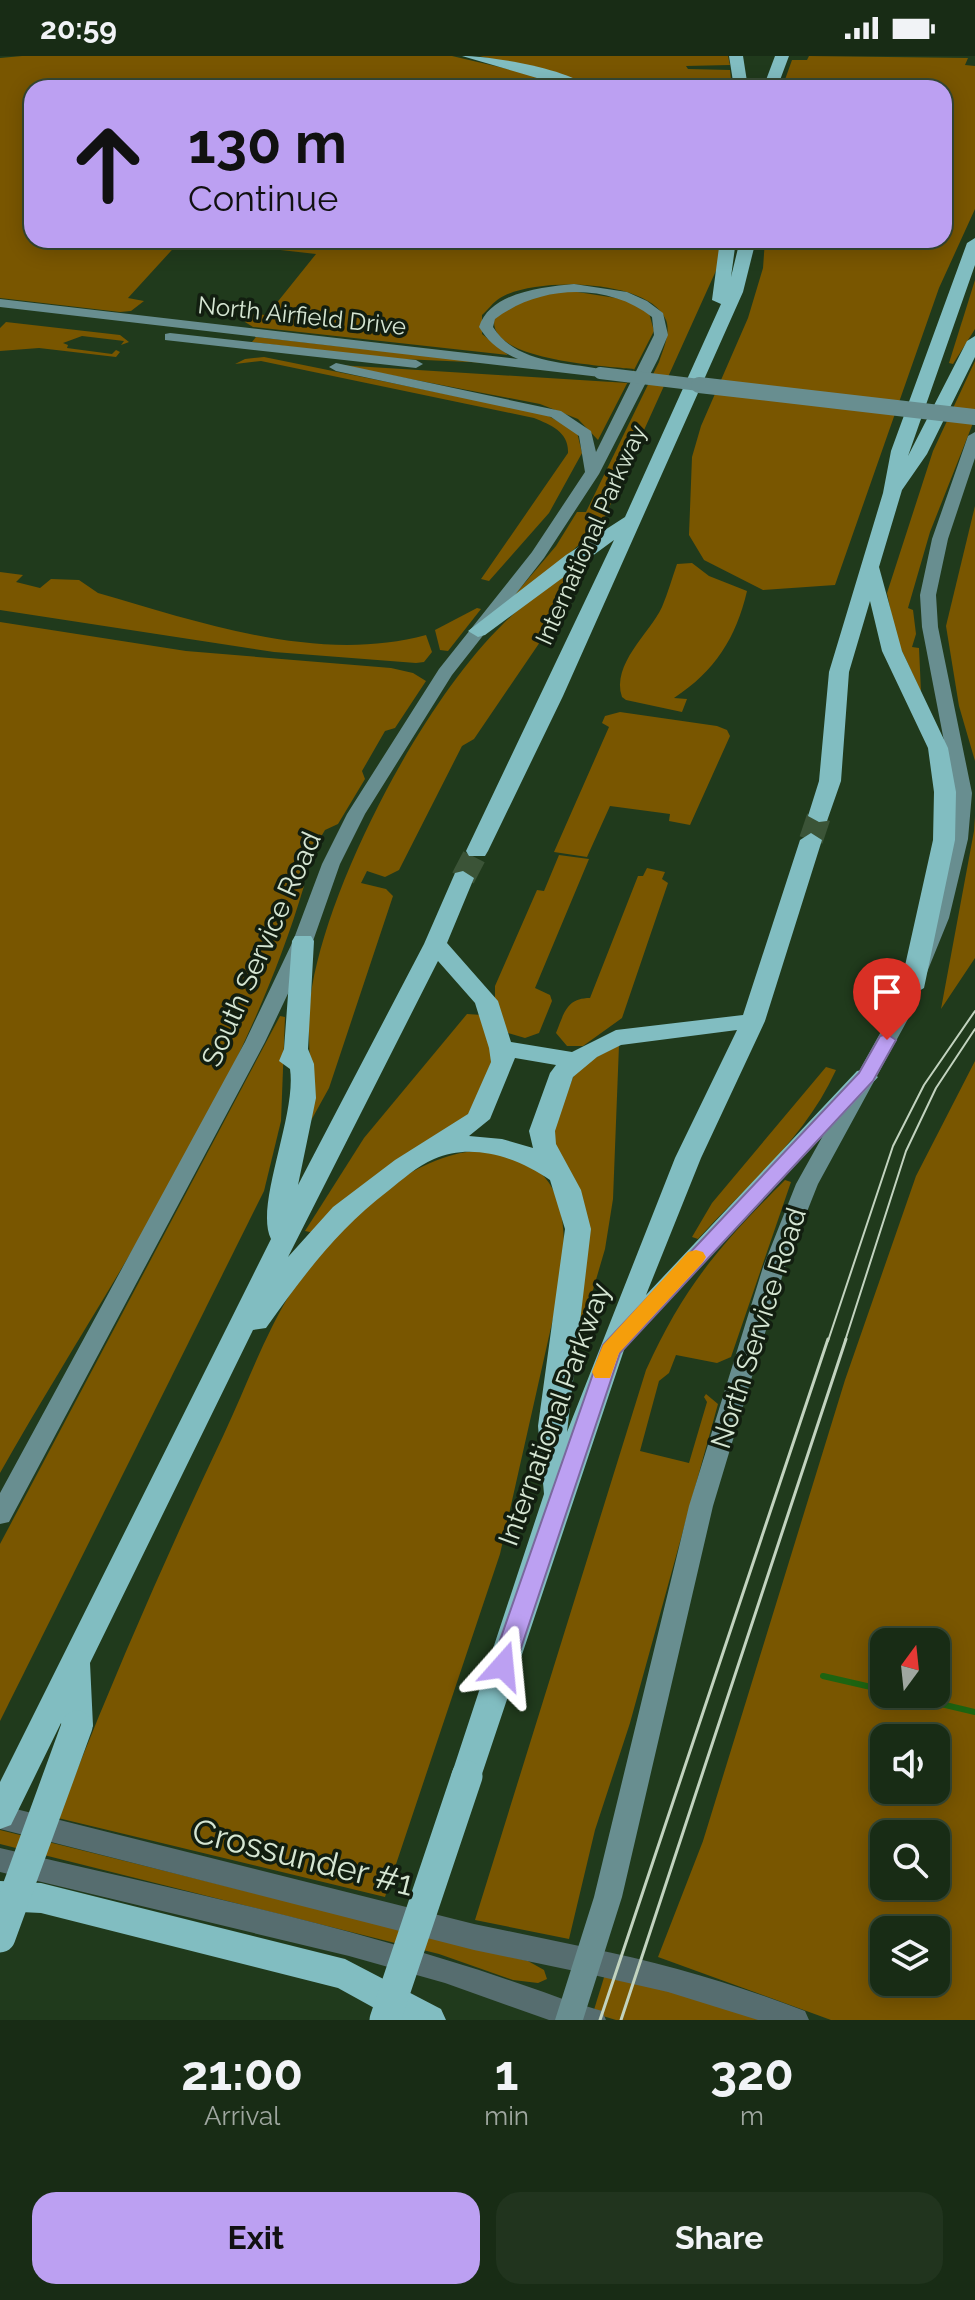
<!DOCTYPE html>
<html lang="en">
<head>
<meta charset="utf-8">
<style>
  body { margin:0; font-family:Raleway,sans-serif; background:#21341e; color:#f1f3f6; height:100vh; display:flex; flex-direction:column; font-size:30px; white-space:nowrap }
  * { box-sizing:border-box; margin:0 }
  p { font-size:26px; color:#9fa7a0 }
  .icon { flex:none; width:44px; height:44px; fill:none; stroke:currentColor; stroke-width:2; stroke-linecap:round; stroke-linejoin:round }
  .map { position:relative; height:1964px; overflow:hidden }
  .panel { display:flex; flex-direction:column; background:#182c15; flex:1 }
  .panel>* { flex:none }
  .guide { position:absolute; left:24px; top:24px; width:928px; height:168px; border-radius:24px; box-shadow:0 4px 20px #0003,0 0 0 2px #364834; background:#bca0f2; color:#111; overflow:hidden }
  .needle { width:52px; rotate:15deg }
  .fabs { position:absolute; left:870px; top:1572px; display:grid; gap:16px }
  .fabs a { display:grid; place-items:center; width:80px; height:80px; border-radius:16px; background:#182c15; box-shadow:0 4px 20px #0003,0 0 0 2px #364834; font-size:40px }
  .pin { position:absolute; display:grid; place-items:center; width:68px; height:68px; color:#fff; margin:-82px -34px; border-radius:50% 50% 50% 0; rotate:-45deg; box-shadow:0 0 8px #0007 }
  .pin .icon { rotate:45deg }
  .me { position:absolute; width:88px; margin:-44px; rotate:18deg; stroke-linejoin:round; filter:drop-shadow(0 0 6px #0008) }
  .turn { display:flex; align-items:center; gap:28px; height:168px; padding:0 32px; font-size:36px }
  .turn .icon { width:104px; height:104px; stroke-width:2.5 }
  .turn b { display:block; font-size:56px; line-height:68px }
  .eta { display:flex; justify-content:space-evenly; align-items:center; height:136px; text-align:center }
  .eta b { font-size:48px; font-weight:700; line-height:56px }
  .cta { display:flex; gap:16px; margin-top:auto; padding:16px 32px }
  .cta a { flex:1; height:92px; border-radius:24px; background:#bca0f2; color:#111; font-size:32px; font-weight:700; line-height:92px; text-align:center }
  .cta a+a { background:#21341e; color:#f1f3f6 }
  .status { display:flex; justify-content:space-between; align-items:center; height:56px; padding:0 40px; background:#182c15; direction:ltr }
  .status svg { height:22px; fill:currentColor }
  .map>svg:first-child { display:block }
</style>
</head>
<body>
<div class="status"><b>20:59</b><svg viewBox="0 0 49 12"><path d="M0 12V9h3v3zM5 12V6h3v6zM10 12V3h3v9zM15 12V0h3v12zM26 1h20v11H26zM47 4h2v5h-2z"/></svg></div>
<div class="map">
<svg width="975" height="1964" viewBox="0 0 975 1964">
  <rect width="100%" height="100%" fill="#203a1c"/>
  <!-- green -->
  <g fill="#795600" fill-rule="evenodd">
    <path d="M 22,0 L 452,0 L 556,24 L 551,27 L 564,32 L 32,32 L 32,184 L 181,184 L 128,242 L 144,245 L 131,255 L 120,256 L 0,242 L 0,2 Z"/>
    <path d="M 479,0 L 728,0 L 730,9 L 686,10 L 688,13 L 730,14 L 732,32 L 592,32 L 539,14 Z"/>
    <path d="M 809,0 L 968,2 L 965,9 L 975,10 L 975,153 L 939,232 L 835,529 L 763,534 L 704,504 L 689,479 L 692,401 L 701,370 L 748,262 L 763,212 L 765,184 L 944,184 L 944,32 L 782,32 L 792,4 L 807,4 Z"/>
    <path d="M 190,184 L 719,184 L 719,208 L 603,465 L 561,506 L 512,542 L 556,490 L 577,456 L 586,456 L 659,306 C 663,293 671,277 666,264 C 649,222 533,221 500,242 C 493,246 488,254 482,259 L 482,278 L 508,299 L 253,271 L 245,266 L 251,258 L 267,259 L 316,198 Z"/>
    <path d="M 975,224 L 975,273 L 953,308 L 949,307 Z"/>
    <path d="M 571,235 L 629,244 L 649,257 L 654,275 L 598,384 L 578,363 L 540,348 L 338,309 L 628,327 L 634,313 C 606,310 477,304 496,258 L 532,240 Z"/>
    <path d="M 6,266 L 120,279 L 129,286 L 121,289 L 124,285 L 82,280 L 63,287 L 68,289 L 67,292 L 112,298 L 116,294 L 120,296 L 116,301 L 39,292 L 0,295 L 0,272 Z"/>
    <path d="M 256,281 L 491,307 L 380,302 L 252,286 Z"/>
    <path d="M 264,301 L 545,358 L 577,376 L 582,397 L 549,457 L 489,525 L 481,523 L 568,397 C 569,376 551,369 534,362 L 261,305 L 235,308 L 245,303 Z"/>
    <path d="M 975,305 L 975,362 L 930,476 L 908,552 L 913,554 L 916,578 L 912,591 L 919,592 L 921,636 L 896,582 L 887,537 L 933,395 Z"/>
    <path d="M 975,450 L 975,705 L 959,650 L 946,570 Z"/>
    <path d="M 692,507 L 709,520 L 747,535 C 736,582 715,615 674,642 L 687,643 L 682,656 L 626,644 L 622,641 C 611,608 650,577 662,551 C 668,537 672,522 677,508 Z"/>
    <path d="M 569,514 L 577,515 L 540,586 L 474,683 L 462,690 L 399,814 L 385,821 L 367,815 L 361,827 L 386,833 L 393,840 L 329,1032 L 308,1070 C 315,1023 304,976 312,931 C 331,821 423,646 503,568 C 523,548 547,532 569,514 Z"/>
    <path d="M 0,516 L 23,519 L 16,526 L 40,532 L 51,523 L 79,524 L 98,537 C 202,567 319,608 426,579 L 432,596 L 424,606 L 416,607 L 274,596 L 0,554 Z"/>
    <path d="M 477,552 L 481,553 L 448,595 L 440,594 L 435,574 Z"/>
    <path d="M 0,566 L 186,595 L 391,612 L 413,617 L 426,625 L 395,672 L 385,675 L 362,715 L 365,723 L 338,768 L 325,774 L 299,818 L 304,830 C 241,1042 108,1226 0,1417 Z"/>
    <path d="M 620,656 L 717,670 L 727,674 L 730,680 L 690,769 L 669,765 L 670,758 L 610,750 L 587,801 L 554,796 L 609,671 L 602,667 L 605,660 Z"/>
    <path d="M 975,760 L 975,902 L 941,953 L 974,775 Z"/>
    <path d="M 559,799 L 589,803 L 535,932 L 550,939 L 552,945 L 539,977 L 525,982 L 508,977 L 495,946 L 495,930 L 537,834 L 544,835 Z"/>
    <path d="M 647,812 L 665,816 L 662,823 L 668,827 L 622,962 L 583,990 L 567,990 L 556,977 C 564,958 566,942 590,942 L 638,820 L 643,820 Z"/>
    <path d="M 467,958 L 482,959 L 496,996 L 466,1066 L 315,1177 L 305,1175 L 364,1082 Z"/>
    <path d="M 280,960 L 285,961 L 281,1065 L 264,1135 L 0,1665 L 0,1488 Z"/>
    <path d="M 619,989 L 613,1143 L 605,1193 L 576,1292 L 580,1223 L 550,1081 L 577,1011 Z"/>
    <path d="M 975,1005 L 975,1964 L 831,1964 L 658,1901 L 703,1785 L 845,1324 L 916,1120 ZM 884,1586 L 936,1586 L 936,1638 L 884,1638 ZM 936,1682 L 936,1734 L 884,1734 L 884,1682 ZM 884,1778 L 936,1778 L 936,1830 L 884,1830 ZM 884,1874 L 936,1874 L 936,1926 L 884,1926 Z"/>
    <path d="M 826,1011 L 836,1014 C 804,1084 748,1128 698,1183 L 692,1181 L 712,1147 Z"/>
    <path d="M 473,1095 C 557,1098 568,1146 563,1218 L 500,1498 L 385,1841 L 58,1762 C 109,1632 164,1504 224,1378 C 247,1329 266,1275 295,1230 C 333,1171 401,1104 473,1095 Z"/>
    <path d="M 785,1124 L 791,1126 L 731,1301 L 717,1307 L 676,1299 L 669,1317 L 659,1325 L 640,1395 L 689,1407 L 707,1346 L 704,1341 L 706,1338 L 718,1348 L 630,1667 L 595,1774 L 569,1883 L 475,1864 L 646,1314 C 684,1230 721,1188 785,1124 Z"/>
    <path d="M 0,1774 L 528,1905 L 544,1914 L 547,1923 L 538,1927 L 513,1924 L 439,1898 L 0,1788 Z"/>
    <path d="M 606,1915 L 773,1964 L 616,1964 L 593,1957 Z"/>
  </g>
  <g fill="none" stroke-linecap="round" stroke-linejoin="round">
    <!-- stream -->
    <g stroke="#1d6411" stroke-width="6">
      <path d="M 823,1620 L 884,1634"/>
      <path d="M 899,1638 L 975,1656"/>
    </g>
    <!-- motorway-tunnel -->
    <g stroke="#3b5437" stroke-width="24" stroke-dasharray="24 12" stroke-linecap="butt">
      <path d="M 811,784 L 819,760"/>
      <path d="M 463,822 L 477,795"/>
    </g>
    <!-- minor -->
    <g fill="#566d6f" fill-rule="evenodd">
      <path d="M 589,1892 C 663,1907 735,1928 805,1955 L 809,1964 L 758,1964 L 668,1936 L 589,1918 L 579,1914 L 575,1905 L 579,1896 Z"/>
      <path d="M 569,1945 L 602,1955 L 606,1964 L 557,1964 L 555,1958 L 559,1949 Z"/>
    </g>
    <!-- tertiary -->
    <g fill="#566d6f" fill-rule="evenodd">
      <path d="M 0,1749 L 474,1868 L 589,1892 L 599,1896 L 603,1905 L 599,1914 L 589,1918 L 474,1894 L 0,1773 Z"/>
      <path d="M 0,1792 C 195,1838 391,1878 579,1949 L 583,1958 L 581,1964 L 549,1964 L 445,1927 L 349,1900 L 0,1816 Z"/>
    </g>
    <!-- secondary -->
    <g fill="#688e90" fill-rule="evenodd">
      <path d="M 574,228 L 627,236 L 647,245 L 663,257 L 668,279 L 658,303 L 599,418 L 544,502 L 452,619 L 365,758 L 340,808 L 313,885 L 265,986 L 9,1466 L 0,1468 L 0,1437 L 245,986 L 293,885 L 322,808 L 347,758 L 439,613 L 532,496 L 585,416 L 579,380 L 551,361 L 336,315 L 329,311 L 336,307 L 561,355 L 591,375 L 596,396 L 654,279 L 652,261 C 607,226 540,229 495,263 L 493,271 C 516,308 567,306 605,314 L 607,317 L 600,321 L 0,251 L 0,243 L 518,303 C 501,296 489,287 479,271 C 490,236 543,231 574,228 Z"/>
      <path d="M 170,277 L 416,304 L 423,308 L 416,312 L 165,284 L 165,278 Z"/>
      <path d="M 975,376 L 975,402 L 948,483 L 936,539 L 938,571 L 972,737 L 968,783 L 949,862 L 908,963 L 818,1128 L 785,1211 L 713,1450 L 622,1841 L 583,1964 L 555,1964 L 594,1841 L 689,1450 L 763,1211 L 796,1128 L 888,963 L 931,862 L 950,783 L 954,737 L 922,571 L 920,539 L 932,483 L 968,380 Z"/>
    </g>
    <!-- motorway -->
    <g fill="#81bdc1" fill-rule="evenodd">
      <path d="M 462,0 C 493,0 568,13 591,32 L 571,32 Z"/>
      <path d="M 729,0 L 743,0 L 748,32 L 734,32 Z"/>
      <path d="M 775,0 L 789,0 L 777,32 L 763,32 Z"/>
      <path d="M 975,182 L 975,209 L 908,400 L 967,285 L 975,280 L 975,301 L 927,398 L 902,434 L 879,511 L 902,595 L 948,692 L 956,736 L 955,784 L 924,932 L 912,939 L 900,932 L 933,784 L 934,736 L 928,692 L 882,595 L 870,545 L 849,616 L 841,725 L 827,765 L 819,766 L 808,760 L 819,725 L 829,616 L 883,437 L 891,395 L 967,187 Z"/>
      <path d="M 720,184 L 736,184 L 731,221 L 740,184 L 756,184 L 743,236 L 563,640 L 488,795 L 485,800 L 469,800 L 466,795 L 614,484 L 485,579 L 478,581 L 468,575 L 566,499 L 625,461 L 721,248 L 712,244 Z"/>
      <path d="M 811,777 L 822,784 L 765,965 L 701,1102 L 646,1239 L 857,1015 L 866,1013 L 878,1021 L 625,1291 L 478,1730 L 467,1734 L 456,1730 L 451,1720 L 544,1438 L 538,1370 L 565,1173 L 550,1124 C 517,1101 472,1086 434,1103 C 417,1110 402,1124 388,1135 C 337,1174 303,1220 266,1272 L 253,1274 L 90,1607 L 93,1670 L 88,1679 L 77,1683 L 66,1679 L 61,1667 L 11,1769 L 0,1773 L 0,1726 L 271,1183 C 254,1150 297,1059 290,1013 L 279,1005 L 284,993 L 292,885 L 295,880 L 311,880 L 314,885 L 308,993 L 314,1008 L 316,1042 L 298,1129 L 424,888 L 455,817 L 463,815 L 474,822 L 447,887 L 498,945 L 511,986 L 572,996 L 616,974 L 743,959 L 800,784 ZM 438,905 L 475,947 L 489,992 L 491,1006 L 468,1058 L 395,1104 L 333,1151 L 288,1201 ZM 737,974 L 675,1102 L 567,1376 L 591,1173 L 581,1134 L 556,1088 L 555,1075 L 573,1021 L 597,1001 L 621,989 ZM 515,1002 L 556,1009 L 550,1017 L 529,1075 L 533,1092 L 502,1083 L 469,1080 L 490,1063 Z"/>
      <path d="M 0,1825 L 41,1827 L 345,1903 L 441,1953 L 446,1964 L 396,1964 L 338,1932 L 41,1857 L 0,1855 Z"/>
    </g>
    <!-- tram-far1 -->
    <g stroke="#c2d3bf" stroke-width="2">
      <path d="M 828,1285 L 893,1090 L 924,1029 L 975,955"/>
      <path d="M 845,1285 L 906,1095 L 936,1032 L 975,973"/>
    </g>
    <!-- tram -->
    <g stroke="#c2d3bf" stroke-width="3">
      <path d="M 600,1964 L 828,1283"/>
      <path d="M 621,1964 L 846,1283"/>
    </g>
    <!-- secondary-bridge-far1 -->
    <path stroke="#688e90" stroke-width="12" d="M 600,317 L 716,331"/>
    <!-- secondary-bridge -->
    <path stroke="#688e90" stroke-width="16" d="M 699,329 L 975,361"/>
    <!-- motorway-bridge -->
    <g stroke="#81bdc1" stroke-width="31">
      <path d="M 0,1881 L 77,1670"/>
      <path d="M 385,1964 L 467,1720"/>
    </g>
  </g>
  <!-- route -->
  <path fill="#bca0f2" stroke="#7a689d" stroke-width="2" d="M 887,978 L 896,984 L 873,1025 L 620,1297 L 515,1610 L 511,1617 L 495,1617 L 491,1610 L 603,1289 L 859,1017 L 880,980 Z"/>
  <!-- slow -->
  <path fill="#f59e0b" d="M 696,1194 L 703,1196 L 706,1201 L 703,1206 L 619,1297 L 610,1322 L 595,1322 L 592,1316 L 603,1289 L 688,1196 Z"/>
  <g text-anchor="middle" stroke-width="7" stroke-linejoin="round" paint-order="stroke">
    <!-- far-street labels -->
    <g font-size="24" fill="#d6e6d3" stroke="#121e10">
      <text transform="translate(302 260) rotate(6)" y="8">North Airfield Drive</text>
      <text transform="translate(591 479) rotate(-66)" y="8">International Parkway</text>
    </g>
    <!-- street labels -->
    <g font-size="28" fill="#d6e6d3" stroke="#121e10">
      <text transform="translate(261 893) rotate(-66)" y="10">South Service Road</text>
      <text transform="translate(758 1272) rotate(-72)" y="10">North Service Road</text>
      <text transform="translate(554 1358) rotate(-70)" y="10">International Parkway</text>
    </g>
    <!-- near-street labels -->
    <g font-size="34" fill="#d6e6d3" stroke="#121e10">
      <text transform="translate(303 1801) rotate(14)" y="12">Crossunder #1</text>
    </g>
  </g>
</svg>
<div class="fabs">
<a><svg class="needle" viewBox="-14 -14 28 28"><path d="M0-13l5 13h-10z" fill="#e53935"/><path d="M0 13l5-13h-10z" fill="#9fa7a0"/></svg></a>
<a><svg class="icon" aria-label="sound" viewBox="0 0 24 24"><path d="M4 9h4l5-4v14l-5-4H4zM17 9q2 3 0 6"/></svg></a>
<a><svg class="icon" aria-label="search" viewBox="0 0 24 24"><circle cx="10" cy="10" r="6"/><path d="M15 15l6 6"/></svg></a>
<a><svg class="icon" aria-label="layers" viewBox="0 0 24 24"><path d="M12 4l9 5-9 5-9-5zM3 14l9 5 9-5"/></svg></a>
</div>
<div class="pin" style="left:887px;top:984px;background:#d93025"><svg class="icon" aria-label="arrive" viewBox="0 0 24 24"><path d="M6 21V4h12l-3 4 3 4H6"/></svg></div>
<svg class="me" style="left:503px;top:1610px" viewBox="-20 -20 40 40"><path d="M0-17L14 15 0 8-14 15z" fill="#bca0f2" stroke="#fff" stroke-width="4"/></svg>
<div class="guide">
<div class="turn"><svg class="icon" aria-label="ahead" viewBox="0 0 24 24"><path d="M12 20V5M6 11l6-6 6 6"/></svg><div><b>130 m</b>Continue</div></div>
</div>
</div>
<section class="panel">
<div class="eta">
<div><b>21:00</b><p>Arrival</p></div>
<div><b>1</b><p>min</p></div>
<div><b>320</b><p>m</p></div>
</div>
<div class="cta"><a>Exit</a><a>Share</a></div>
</section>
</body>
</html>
